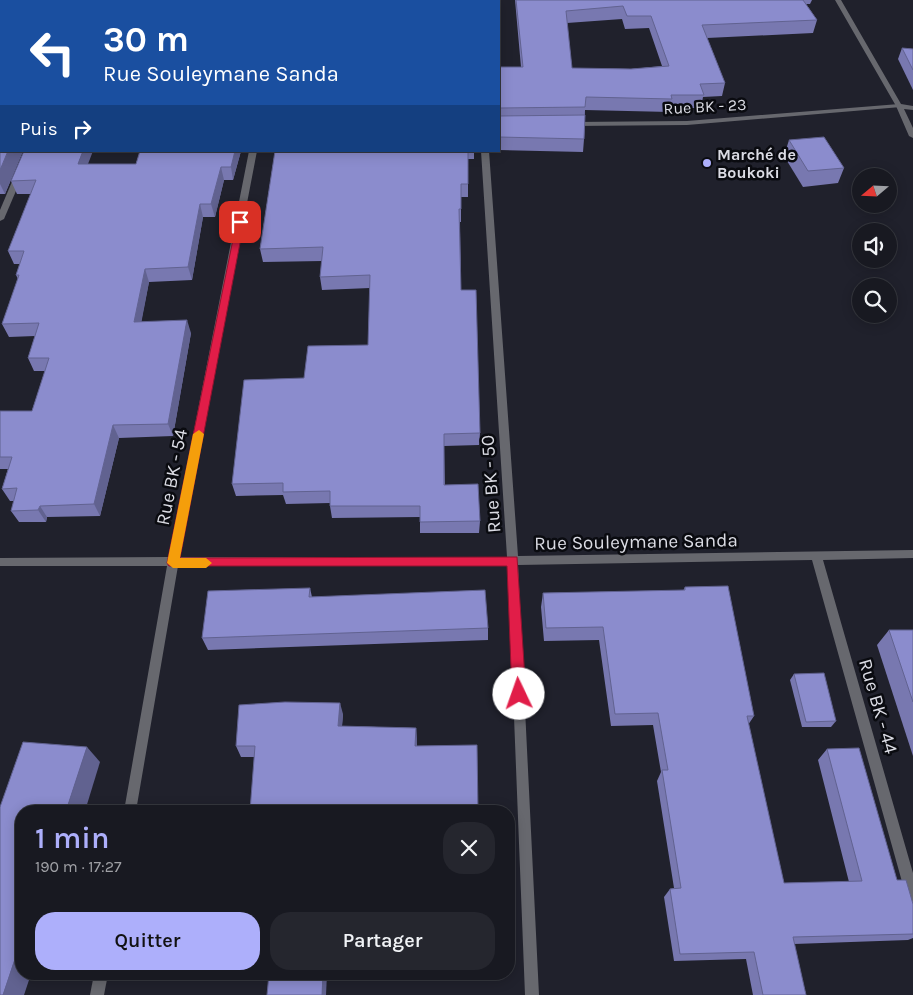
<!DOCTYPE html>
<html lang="fr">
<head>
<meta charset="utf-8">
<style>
  body { margin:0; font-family:Karla,sans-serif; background:#25262e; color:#f1f3f6; height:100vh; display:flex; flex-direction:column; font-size:19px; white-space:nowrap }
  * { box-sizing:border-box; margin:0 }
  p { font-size:16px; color:#9fa0a5 }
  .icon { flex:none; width:28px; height:28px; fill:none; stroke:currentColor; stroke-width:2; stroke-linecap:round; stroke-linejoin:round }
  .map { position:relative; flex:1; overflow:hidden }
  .details { position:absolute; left:15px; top:805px; width:500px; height:175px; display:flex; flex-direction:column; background:#181921; border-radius:20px; box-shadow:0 2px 12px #0003,0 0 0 1px #36383f }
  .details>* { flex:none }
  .hud { position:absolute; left:0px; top:0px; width:500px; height:152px; box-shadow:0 2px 12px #0003,0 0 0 1px #36383f; background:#1a4fa0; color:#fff; overflow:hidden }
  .needle { width:32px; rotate:251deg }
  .buttons { position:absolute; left:852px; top:168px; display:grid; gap:10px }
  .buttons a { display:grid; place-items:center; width:45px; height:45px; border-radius:50%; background:#181921; box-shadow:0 2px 12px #0003,0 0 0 1px #36383f; font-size:25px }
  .pin { position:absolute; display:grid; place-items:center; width:42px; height:42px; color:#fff; margin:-21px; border-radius:10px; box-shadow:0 2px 8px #0006 }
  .me { position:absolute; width:55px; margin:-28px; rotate:357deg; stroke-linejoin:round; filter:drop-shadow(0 0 4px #0008) }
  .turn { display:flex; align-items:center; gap:18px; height:105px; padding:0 20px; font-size:22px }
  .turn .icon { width:65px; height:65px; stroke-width:2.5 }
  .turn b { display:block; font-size:35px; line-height:42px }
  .then { display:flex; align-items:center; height:48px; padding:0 20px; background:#0003; gap:10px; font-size:19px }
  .round { display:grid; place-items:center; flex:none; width:52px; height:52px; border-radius:20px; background:#25262e }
  .head { display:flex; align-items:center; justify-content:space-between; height:85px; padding:0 20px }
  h1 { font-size:30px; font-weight:600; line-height:38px; color:#adaffb }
  .primary-button { display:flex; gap:10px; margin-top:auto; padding:10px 20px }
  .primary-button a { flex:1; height:58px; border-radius:20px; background:#adaffb; color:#111; font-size:20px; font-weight:600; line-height:58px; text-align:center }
  .primary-button a+a { background:#25262e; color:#f1f3f6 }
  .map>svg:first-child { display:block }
</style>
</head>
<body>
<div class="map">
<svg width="913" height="995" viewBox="0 0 913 995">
  <rect width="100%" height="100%" fill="#20212c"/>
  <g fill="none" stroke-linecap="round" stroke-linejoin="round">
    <!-- lane -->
    <path fill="#67686e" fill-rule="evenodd" d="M 899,104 L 901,105 L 901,107 L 687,125 L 573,126 L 569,124 L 573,122 L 687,121 Z"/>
    <!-- street -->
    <g fill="#67686e" fill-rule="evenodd">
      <rect x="92" y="0" width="6" height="1"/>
      <rect x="279" y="0" width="6" height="1"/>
      <rect x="475" y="0" width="6" height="1"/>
      <path d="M 835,0 L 841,0 L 901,104 L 913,106 L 913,110 L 904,109 L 913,128 L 913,138 L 909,136 L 896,106 Z"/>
      <path d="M 25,151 L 33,151 L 4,219 L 0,221 L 0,210 Z"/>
      <path d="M 249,151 L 257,151 L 179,557 L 507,557 L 481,151 L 489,151 L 518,556 L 913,550 L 913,558 L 823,560 L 913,873 L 913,903 L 908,901 L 906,896 L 812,560 L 518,565 L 539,995 L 525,995 L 508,565 L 178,566 L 136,811 L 124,811 L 167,566 L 0,566 L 0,558 L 169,557 Z"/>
      <path d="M 94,974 L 108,974 L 104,995 L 90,995 Z"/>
    </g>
  </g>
  <!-- wall -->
  <g fill="#7878b0" fill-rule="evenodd">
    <path d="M 0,0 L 89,0 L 88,1 L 1,1 L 1,151 L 23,151 L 5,194 L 0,194 Z"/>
    <path d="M 515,0 L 812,0 L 810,4 L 806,4 L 817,20 L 813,33 L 707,38 L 725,83 L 722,96 L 703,97 L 701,108 L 670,108 L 670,112 L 585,110 L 584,139 L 583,152 L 499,150 L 499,67 L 521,67 ZM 622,19 L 625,29 L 649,28 L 662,66 L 631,69 L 572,68 L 567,23 Z"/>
    <path d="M 902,48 L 913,49 L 913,90 L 898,59 Z"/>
    <path d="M 789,140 L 844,168 L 838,183 L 803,187 L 784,156 Z"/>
    <path d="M 140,151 L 241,151 L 233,180 L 224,180 L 215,217 L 203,217 L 192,280 L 149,282 L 141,322 L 191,333 L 173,436 L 119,438 L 100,516 L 47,517 L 46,522 L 19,522 L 11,511 L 14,501 L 10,501 L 2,489 L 8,469 L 0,469 L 0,411 L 32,411 L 45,371 L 34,371 L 28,358 L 35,336 L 9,337 L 2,324 L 18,279 L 16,275 L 20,264 L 14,264 L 8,251 L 31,194 L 17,194 L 11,181 L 88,164 L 136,164 Z"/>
    <path d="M 275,151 L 474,151 L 474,159 L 468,159 L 468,197 L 461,197 L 461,222 L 460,222 L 461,290 L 480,433 L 479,445 L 444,446 L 445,485 L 480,521 L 479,533 L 420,533 L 420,517 L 332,518 L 330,506 L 330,503 L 286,504 L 283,495 L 236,496 L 232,484 L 304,378 L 368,345 L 370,288 L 322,290 L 320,277 L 322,261 L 263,262 L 260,249 Z"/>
    <path d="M 685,587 L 754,716 L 748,725 L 784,883 L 849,882 L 818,760 L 827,749 L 897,880 L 913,904 L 913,938 L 908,940 L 794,944 L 806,995 L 753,995 L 746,959 L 674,961 L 664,897 L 670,889 L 674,888 L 657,781 L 661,772 L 653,725 L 611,726 L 599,640 L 544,641 L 541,607 L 543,593 L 683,591 Z"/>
    <path d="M 310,588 L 312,597 L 488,628 L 488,640 L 208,650 L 202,638 Z"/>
    <path d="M 889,630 L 913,630 L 913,756 L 877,645 Z"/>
    <path d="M 794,674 L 836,721 L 831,727 L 802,727 L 790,680 Z"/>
    <path d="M 343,714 L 342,726 L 416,728 L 417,746 L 478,811 L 250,811 L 255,757 L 241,757 L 236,746 Z"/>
  </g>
  <!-- shaded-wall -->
  <g fill="#616290">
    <path d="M 74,0 L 89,0 L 88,1 L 74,1 Z"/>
    <path d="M 1,125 L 1,148 L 0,146 L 0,127 Z"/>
    <path d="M 8,151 L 23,151 L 5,194 L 0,184 L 0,170 Z"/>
    <path d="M 83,151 L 93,151 L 83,177 L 78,164 Z"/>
    <path d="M 235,151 L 241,151 L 233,180 L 231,167 Z"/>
    <path d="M 221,167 L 224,180 L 215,217 L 211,204 Z"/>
    <path d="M 200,204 L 203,217 L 192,280 L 188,267 Z"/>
    <path d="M 145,269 L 149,282 L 139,335 L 134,322 Z"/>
    <path d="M 187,320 L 191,333 L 173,436 L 168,424 Z"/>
    <path d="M 113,425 L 119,438 L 100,516 L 94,504 Z"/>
    <path d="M 40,506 L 47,517 L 46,522 L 38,510 Z"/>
    <path d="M 340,703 L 343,714 L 341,737 L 338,726 Z"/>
    <path d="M 416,728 L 417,739 L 416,756 L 415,746 Z"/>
    <path d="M 87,747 L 100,762 L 85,811 L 66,811 Z"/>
    <path d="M 21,941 L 21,974 L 31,974 L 24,995 L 3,995 Z"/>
    <path d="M 323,974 L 327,974 L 326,995 L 322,995 Z"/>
  </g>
  <!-- building -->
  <g fill="#8b8ccd" stroke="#616290" fill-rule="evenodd">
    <path d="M 0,0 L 74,0 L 74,1 L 1,1 L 1,125 L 0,127 Z"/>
    <path d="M 118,0 L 268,0 L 267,1 L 117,1 Z"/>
    <rect x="320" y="0" width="145" height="1"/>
    <path d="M 516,0 L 803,0 L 817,20 L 702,25 L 725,83 L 700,84 L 704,95 L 671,95 L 672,99 L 586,97 L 585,107 L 500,108 L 499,110 L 499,67 L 523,67 ZM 623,6 L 627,16 L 651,16 L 669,66 L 631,69 L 572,68 L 566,11 Z"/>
    <path d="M 902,48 L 913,49 L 913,70 Z"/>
    <path d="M 499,115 L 500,116 L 585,115 L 584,139 L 499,137 Z"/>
    <path d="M 0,135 L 1,135 L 1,151 L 8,151 L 0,170 Z"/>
    <path d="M 824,137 L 844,168 L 808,171 L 789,140 Z"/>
    <path d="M 24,151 L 83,151 L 78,164 L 136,164 L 140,151 L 235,151 L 231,167 L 221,167 L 211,204 L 200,204 L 188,267 L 145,269 L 134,322 L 187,320 L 168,424 L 113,425 L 94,504 L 40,506 L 38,510 L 11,511 L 17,488 L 2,489 L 12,457 L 0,457 L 0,411 L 32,411 L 49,358 L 28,358 L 39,323 L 2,324 L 19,275 L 16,275 L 24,251 L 8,251 L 36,180 L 11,181 Z"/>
    <path d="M 275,151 L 468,151 L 468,184 L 461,184 L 461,209 L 459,209 L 461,290 L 476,290 L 480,433 L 444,434 L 444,485 L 478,484 L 480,521 L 420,522 L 420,506 L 330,506 L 330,491 L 283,492 L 283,483 L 232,484 L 244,380 L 304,378 L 308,346 L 368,345 L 370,275 L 320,277 L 323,247 L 260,249 Z"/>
    <path d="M 728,586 L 754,716 L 747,716 L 784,883 L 862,881 L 827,749 L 859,748 L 897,880 L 906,880 L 913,904 L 913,934 L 793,937 L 806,995 L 763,995 L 754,952 L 680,954 L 670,889 L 681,888 L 662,770 L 668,770 L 658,713 L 615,714 L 603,627 L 546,628 L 543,593 L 685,590 L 685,587 Z"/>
    <path d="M 310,588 L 309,597 L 485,590 L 488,628 L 202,638 L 208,591 Z"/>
    <path d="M 889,630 L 913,630 L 913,702 Z"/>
    <path d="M 824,673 L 836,721 L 806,722 L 794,674 Z"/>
    <path d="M 285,702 L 340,703 L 338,726 L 416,728 L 415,746 L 477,745 L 478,811 L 444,811 L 444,805 L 392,805 L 391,811 L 250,811 L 255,746 L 236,746 L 239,705 Z"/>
    <path d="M 23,742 L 87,747 L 66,811 L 21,811 L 21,941 L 3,995 L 0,995 L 0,807 Z"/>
    <path d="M 269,974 L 323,974 L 322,995 L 267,995 Z"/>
  </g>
  <!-- route -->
  <path fill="#e11d48" stroke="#92132f" d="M 237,220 L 244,222 L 180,558 L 517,557 L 526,694 L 524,699 L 519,701 L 514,699 L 512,694 L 507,566 L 169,566 L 167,563 Z"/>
  <!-- slow -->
  <path fill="#f59e0b" d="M 199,430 L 204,434 L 180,558 L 206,558 L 212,563 L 206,568 L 173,568 L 167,563 L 193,434 Z"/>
  <!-- markers -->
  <circle fill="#adaffb" stroke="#0a0b10" stroke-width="2" cx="707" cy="163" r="5"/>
  <g text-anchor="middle" stroke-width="5" stroke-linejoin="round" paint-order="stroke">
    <!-- far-street labels -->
    <g font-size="16" fill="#dbdce4" stroke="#0a0b10">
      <text transform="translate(705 106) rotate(-3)" y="6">Rue BK - 23</text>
    </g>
    <!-- far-poi labels -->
    <g font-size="16" font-weight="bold" fill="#dbdce4" stroke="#0a0b10" text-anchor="start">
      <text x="717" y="160">Marché de<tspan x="717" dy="18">Boukoki</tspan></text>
    </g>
    <!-- street labels -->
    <g font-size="19" fill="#dbdce4" stroke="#0a0b10">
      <text transform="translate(171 477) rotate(-79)" y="7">Rue BK - 54</text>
      <text transform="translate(490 484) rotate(-94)" y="7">Rue BK - 50</text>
      <text transform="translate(636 541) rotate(-1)" y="7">Rue Souleymane Sanda</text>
      <text transform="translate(879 706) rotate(74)" y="7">Rue BK - 44</text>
    </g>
  </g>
</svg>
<div class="buttons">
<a><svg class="needle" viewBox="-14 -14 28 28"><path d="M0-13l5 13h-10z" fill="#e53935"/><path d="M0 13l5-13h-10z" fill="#9fa0a5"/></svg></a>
<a><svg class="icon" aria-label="sound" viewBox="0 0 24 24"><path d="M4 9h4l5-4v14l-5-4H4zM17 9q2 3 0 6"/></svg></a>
<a><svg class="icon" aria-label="search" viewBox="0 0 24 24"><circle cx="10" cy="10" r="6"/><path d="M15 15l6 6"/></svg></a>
</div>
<div class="pin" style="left:240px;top:222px;background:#d93025"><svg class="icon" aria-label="arrive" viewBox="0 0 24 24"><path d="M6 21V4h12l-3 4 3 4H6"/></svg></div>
<svg class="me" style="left:519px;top:694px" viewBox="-20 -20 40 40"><circle r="19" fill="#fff"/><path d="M0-13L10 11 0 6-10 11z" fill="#e11d48"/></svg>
<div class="hud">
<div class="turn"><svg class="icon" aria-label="left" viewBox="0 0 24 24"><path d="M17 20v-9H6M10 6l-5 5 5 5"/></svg><div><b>30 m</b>Rue Souleymane Sanda</div></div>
<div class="then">Puis<svg class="icon" aria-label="right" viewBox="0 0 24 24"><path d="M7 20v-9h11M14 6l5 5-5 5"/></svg></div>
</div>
<section class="details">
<div class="head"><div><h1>1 min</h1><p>190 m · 17:27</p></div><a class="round"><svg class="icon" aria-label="close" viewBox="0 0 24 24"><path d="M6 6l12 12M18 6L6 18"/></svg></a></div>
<div class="primary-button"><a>Quitter</a><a>Partager</a></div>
</section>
</div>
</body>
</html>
